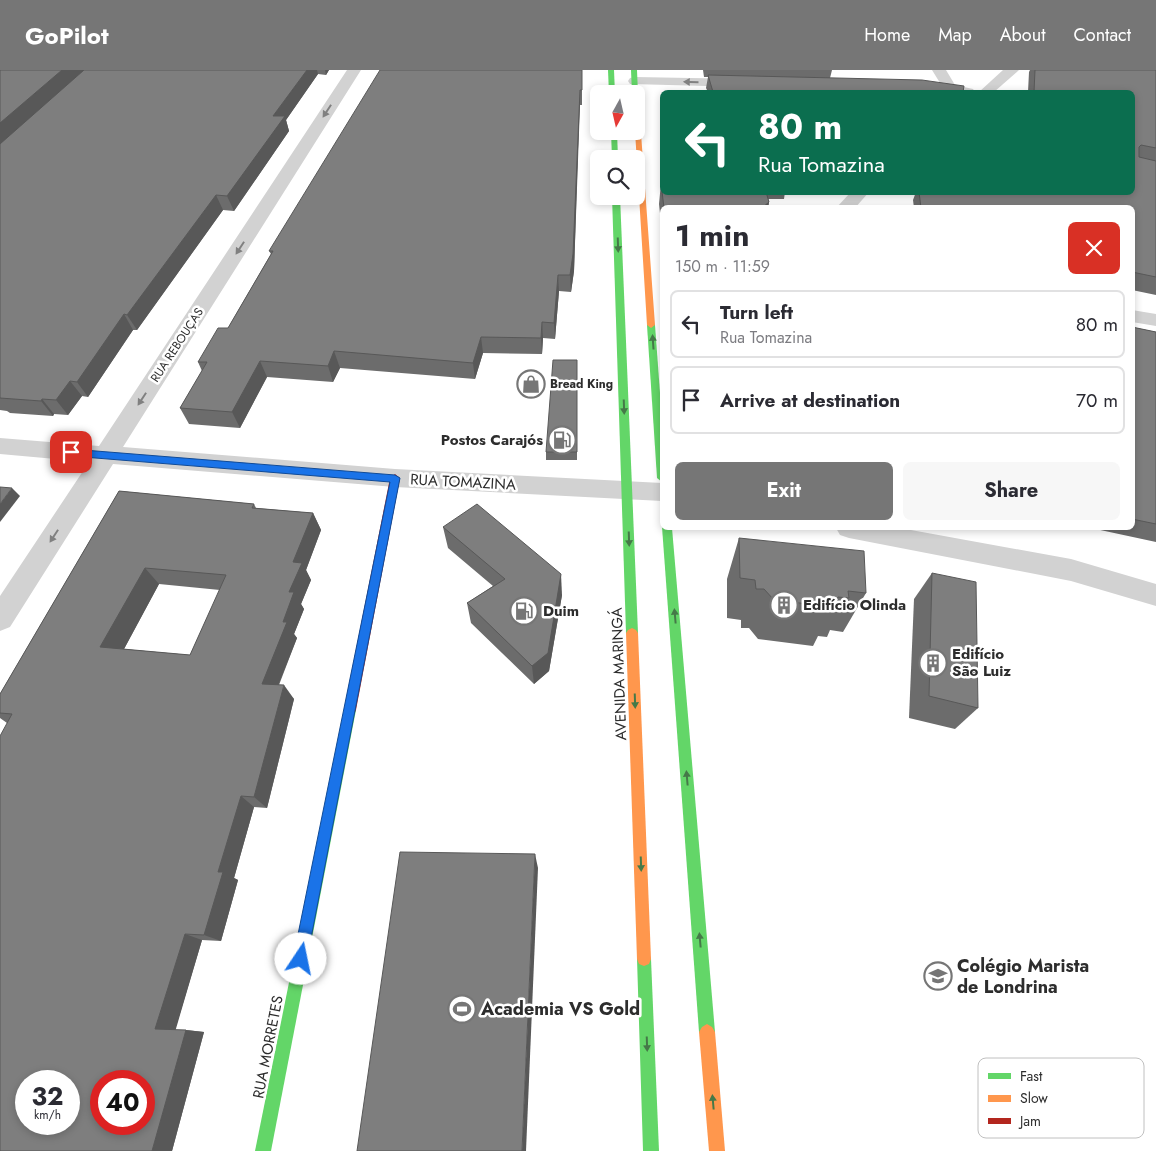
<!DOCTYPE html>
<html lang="en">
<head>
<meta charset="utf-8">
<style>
  body { margin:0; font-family:Jost,sans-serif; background:#f7f7f7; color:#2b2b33; height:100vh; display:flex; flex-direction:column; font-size:19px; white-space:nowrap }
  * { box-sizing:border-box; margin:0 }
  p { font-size:16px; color:#7c7c81 }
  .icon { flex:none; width:28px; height:28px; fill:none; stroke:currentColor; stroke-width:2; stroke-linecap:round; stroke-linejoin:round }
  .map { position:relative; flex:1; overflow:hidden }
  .sheet { position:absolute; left:660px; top:135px; width:475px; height:325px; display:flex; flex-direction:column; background:#fff; border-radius:8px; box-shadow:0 2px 8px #0003 }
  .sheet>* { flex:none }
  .guide { position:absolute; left:660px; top:20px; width:475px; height:105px; border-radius:8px; box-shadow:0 2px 8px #0003; background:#0b6e4f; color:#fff; overflow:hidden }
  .needle { width:32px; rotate:188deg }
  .buttons { position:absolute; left:590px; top:15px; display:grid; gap:10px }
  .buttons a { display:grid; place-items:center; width:55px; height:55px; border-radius:8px; background:#fff; box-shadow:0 2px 8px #0003; font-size:25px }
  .speed { position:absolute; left:15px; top:1000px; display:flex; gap:10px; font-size:25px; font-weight:700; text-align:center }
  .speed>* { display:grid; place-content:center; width:65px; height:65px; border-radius:50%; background:#fff; box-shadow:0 2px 8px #0003; line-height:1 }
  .speed small { font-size:12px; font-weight:400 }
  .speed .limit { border:8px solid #d22; background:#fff; color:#111 }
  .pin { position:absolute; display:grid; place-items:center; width:42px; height:42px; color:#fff; margin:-21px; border-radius:10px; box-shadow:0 2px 8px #0006 }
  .me { position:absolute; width:55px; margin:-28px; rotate:11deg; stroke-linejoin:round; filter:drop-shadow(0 0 4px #0008) }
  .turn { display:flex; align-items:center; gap:18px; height:105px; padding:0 15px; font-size:22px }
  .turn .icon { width:65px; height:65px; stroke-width:2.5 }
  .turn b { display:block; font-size:35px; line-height:42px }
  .round { display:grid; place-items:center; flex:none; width:52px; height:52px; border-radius:8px; background:#f7f7f7 }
  .overview { display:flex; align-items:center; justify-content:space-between; height:85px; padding:0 15px }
  h1 { font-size:30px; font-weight:700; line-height:38px }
  .button { display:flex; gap:10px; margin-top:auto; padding:10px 15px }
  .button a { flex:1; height:58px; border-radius:8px; background:#767676; color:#fff; font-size:20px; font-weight:700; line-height:58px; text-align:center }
  .button a+a { background:#f7f7f7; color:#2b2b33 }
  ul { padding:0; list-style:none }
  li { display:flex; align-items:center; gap:15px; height:68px; margin:0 10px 8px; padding:0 5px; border:2px solid #e1e1e2; border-radius:8px }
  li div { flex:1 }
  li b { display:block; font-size:19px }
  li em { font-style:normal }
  header { display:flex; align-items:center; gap:30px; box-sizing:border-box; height:70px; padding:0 25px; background:#767676; color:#fff }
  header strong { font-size:24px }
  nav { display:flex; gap:28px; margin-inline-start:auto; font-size:18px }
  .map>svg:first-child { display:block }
</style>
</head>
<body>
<header>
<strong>GoPilot</strong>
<nav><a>Home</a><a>Map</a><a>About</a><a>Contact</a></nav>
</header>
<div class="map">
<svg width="1156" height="1081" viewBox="0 0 1156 1081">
  <rect width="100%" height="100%" fill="#fff"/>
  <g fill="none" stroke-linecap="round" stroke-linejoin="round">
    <!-- street -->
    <g fill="#d2d2d2" fill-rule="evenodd">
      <path d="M 347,0 L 361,0 L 123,377 L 395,399 L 662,413 L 662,431 L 395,417 L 113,394 L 10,557 L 0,561 L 0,526 L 89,392 L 0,384 L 0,368 L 99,376 Z"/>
      <path d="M 932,0 L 946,0 L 955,15 L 973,19 L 975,22 L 945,21 Z"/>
      <path d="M 1003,0 L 1019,0 L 994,22 L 979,22 Z"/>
      <path d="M 635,7 L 746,9 L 753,13 L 746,17 L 630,14 L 628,11 L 630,8 Z"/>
      <path d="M 851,122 L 869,122 L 855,138 L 836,138 Z"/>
      <path d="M 1132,240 L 1156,244 L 1156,256 L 1132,252 Z"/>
      <path d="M 836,458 L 900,458 L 1071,489 L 1156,514 L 1156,536 L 1071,511 L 849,468 L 840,465 Z"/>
    </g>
    <!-- fast -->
    <g fill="#63d668" fill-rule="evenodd">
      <path d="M 608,0 L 614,0 L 615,24 L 609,24 Z"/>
      <path d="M 631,0 L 637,0 L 638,24 L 636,25 L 636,24 L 632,24 Z"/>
      <path d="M 611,61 L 617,61 L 618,89 L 612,89 Z"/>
      <path d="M 612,126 L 620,126 L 638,563 L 636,566 L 632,568 L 628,566 L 626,563 Z"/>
      <path d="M 651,252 L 655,255 L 662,350 L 662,412 L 657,408 L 647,255 Z"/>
      <path d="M 662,457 L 672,458 L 715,962 L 712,967 L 707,970 L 702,967 L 699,962 Z"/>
      <path d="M 350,634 L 354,636 L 356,640 L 271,1081 L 255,1081 L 344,640 L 346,636 Z"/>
      <path d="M 644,882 L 649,884 L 651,889 L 659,1081 L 643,1081 L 637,889 L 639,884 Z"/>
    </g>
    <!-- slow -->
    <g fill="#ff974d" fill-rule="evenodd">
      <path d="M 636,34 L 639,36 L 655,255 L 651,258 L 647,255 L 635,61 L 636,61 Z"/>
      <path d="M 632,558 L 636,560 L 638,563 L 651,889 L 649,894 L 644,896 L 639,894 L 637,889 L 626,563 L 628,560 Z"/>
      <path d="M 707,954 L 712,957 L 715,962 L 725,1081 L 709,1081 L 699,962 L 702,957 Z"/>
    </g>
    <!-- jam -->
    <path fill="#b3261e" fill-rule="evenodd" d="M 395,404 L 400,408 L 356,640 L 354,644 L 350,646 L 346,644 L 344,640 L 390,408 Z"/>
  </g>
  <!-- wall -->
  <g fill="#6c6c6c" fill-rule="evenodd">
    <path d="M 0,0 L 329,0 L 326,5 L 318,4 L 286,50 L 289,61 L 234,141 L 223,140 L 137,260 L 133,260 L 88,327 L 82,326 L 68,345 L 54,344 L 53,346 L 10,343 L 7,341 L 0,340 Z"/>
    <path d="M 582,0 L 582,35 L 580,35 L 574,201 L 571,222 L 559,221 L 555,269 L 543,268 L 542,284 L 483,283 L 475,309 L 340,298 L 333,312 L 267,307 L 240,358 L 189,354 L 180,338 L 202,301 L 198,292 L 228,258 L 271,184 L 269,181 Z"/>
    <path d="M 703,0 L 832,0 L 830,8 L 963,22 L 708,22 L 706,18 L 708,7 L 704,7 Z"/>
    <path d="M 1030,0 L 1156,0 L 1156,225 L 1132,220 L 1132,138 L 914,138 L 913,130 L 916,122 L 1132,122 L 1132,22 L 1028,22 L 1029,2 Z"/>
    <path d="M 661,113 L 662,122 L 785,122 L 784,129 L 768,129 L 769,132 L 768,138 L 662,138 L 662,162 L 659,134 Z"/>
    <path d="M 1132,257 L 1156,262 L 1156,472 L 1091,458 L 1132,458 Z"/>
    <path d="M 577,290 L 577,390 L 546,390 L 546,382 Z"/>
    <path d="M 119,421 L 254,434 L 256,438 L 313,443 L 321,460 L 306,500 L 311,510 L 301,534 L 304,539 L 294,564 L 297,568 L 279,615 L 294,629 L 267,738 L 254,737 L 234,808 L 238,810 L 221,871 L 202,870 L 175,960 L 186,960 L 204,962 L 172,1081 L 0,1081 L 7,653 L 0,648 L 0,624 ZM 159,514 L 220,520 L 190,585 L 124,579 Z"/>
    <path d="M 443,457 L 562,525 L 549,601 L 534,614 L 471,553 L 467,533 L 493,516 L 448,478 Z"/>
    <path d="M 739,468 L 866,523 L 843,562 L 830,560 L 827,567 L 818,566 L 813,576 L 758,569 L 749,558 L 741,558 L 741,550 L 727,548 L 727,509 Z"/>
    <path d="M 932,503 L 978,638 L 955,659 L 909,648 L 914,529 Z"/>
  </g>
  <!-- shaded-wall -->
  <g fill="#585858">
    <path d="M 62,0 L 86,0 L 0,76 L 0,53 Z"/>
    <path d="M 307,0 L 317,0 L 318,4 L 286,50 L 289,61 L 234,141 L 227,126 L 273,46 Z"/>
    <path d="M 325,0 L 329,0 L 326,5 Z"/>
    <path d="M 580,20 L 574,201 L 571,222 L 570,205 Z"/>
    <path d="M 216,125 L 223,140 L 137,260 L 127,245 Z"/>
    <path d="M 769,132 L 768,138 L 762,138 Z"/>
    <path d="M 558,205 L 559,221 L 555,269 L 554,253 Z"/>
    <path d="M 124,244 L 133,260 L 88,327 L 77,312 Z"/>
    <path d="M 542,252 L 543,268 L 542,284 L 541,268 Z"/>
    <path d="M 481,267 L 483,283 L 475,309 L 473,293 Z"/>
    <path d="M 334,281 L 340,298 L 333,312 L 328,296 Z"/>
    <path d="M 260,291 L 267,307 L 240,358 L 232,342 Z"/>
    <path d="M 70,311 L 82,326 L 68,345 L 56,330 Z"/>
    <path d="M 42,329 L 54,344 L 53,346 L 41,331 Z"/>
    <path d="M 12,418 L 20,426 L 0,452 L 0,434 Z"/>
    <path d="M 313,443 L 321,460 L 306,500 L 311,510 L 301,534 L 304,539 L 294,564 L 297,568 L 273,628 L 262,614 L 283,552 L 289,522 L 293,492 Z"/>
    <path d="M 145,498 L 159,514 L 117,592 L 100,577 Z"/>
    <path d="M 561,504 L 562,525 L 549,601 L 534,614 L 532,596 Z"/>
    <path d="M 284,615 L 294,629 L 267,738 L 254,727 Z"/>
    <path d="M 241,726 L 254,737 L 234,808 L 238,810 L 221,871 L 204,865 L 218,802 Z"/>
    <path d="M 535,784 L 538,798 L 526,1081 L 522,1081 Z"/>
    <path d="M 185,864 L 202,870 L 175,962 L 155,959 Z"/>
    <path d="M 186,960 L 204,962 L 172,1081 L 152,1081 Z"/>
  </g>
  <!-- building -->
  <g fill="#7e7e7e" stroke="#585858" fill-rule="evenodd">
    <path d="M 0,0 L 62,0 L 0,53 Z"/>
    <path d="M 84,0 L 307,0 L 273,46 L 285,46 L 227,126 L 216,125 L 127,245 L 124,244 L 77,312 L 70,311 L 56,330 L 42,329 L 41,331 L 0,328 L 0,74 Z"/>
    <path d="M 380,0 L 582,0 L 582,20 L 580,20 L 573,184 L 570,205 L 558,205 L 554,253 L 542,252 L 541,268 L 481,267 L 473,293 L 334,281 L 328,296 L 260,291 L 232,342 L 180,338 L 207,292 L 198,292 L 218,258 L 228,258 L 273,181 L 269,181 Z"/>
    <path d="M 1035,0 L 1156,0 L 1156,78 L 1141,75 L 1139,77 L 1139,87 L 1156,91 L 1156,207 L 1132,202 L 1132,138 L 921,138 L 919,122 L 1132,122 L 1132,22 L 1034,22 Z"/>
    <path d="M 708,5 L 922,10 L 964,16 L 963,22 L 713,22 Z"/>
    <path d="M 661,113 L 662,113 L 662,122 L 766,122 L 769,132 L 762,138 L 664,138 Z"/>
    <path d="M 1132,257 L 1156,262 L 1156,454 L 1132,449 Z"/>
    <path d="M 553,290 L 577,290 L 577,382 L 546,382 Z"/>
    <path d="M 0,417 L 12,418 L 0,434 Z"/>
    <path d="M 119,421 L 254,434 L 252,438 L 313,443 L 293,492 L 302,493 L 289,522 L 294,522 L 283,552 L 287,552 L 262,614 L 284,615 L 254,727 L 241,726 L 218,802 L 223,802 L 204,865 L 185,864 L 155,959 L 186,960 L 152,1081 L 0,1081 L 0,666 L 12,644 L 0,643 L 0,624 ZM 145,498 L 226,505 L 190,585 L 100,577 ZM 26,1011 L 69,1011 L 69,1054 L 26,1054 ZM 101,1011 L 144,1011 L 144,1054 L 101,1054 Z"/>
    <path d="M 477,434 L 561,504 L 548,583 L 532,596 L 467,533 L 505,509 L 443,457 Z"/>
    <path d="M 739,468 L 864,481 L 866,523 L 848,521 L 849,528 L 838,527 L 834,537 L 774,530 L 764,519 L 756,519 L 755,510 L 740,508 Z"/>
    <path d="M 932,503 L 976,512 L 978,638 L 929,626 Z"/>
    <path d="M 400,782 L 535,784 L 522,1081 L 357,1081 Z"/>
  </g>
  <!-- one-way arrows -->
  <defs><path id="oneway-solid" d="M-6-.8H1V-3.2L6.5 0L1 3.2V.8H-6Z" transform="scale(1.25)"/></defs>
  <g fill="#808080">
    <use href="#oneway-solid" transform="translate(691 12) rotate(-179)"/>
    <use href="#oneway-solid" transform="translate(327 41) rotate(123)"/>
    <use href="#oneway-solid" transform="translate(240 178) rotate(123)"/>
    <use href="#oneway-solid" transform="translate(142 329) rotate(123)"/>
    <use href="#oneway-solid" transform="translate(54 466) rotate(123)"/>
  </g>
  <g fill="#457948">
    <use href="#oneway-solid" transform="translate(618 175) rotate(88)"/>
    <use href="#oneway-solid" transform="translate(653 272) rotate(-94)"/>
    <use href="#oneway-solid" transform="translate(624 337) rotate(88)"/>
    <use href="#oneway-solid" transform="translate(629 469) rotate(88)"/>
    <use href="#oneway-solid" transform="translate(675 546) rotate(-95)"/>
    <use href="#oneway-solid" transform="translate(635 631) rotate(88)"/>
    <use href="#oneway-solid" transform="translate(687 708) rotate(-95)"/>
    <use href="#oneway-solid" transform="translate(641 794) rotate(88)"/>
    <use href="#oneway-solid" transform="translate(700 870) rotate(-95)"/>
    <use href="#oneway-solid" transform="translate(647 974) rotate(88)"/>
    <use href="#oneway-solid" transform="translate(713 1032) rotate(-95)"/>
  </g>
  <!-- route -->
  <path fill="#1a73e8" stroke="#114b97" d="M 71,379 L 395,405 L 400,408 L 306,894 L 301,896 L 295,894 L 293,889 L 390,412 L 71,386 L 66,382 Z"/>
  <!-- icons -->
  <defs>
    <g id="shop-ring" transform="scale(1.4375)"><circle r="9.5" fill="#fff" stroke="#767676" stroke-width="1.5"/><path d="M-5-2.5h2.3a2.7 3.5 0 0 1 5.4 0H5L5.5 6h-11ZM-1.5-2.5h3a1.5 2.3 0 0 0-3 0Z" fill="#767676"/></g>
    <g id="fuel-ring" transform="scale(1.4375)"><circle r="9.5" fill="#fff" stroke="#767676" stroke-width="1.5"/><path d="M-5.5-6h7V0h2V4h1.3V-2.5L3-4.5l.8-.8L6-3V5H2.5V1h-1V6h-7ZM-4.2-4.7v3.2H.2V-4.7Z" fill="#767676"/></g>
    <g id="building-ring" transform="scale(1.4375)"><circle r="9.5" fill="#fff" stroke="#767676" stroke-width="1.5"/><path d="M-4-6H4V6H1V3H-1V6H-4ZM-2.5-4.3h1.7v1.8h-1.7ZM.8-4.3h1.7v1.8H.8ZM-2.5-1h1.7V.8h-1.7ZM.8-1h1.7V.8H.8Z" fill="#767676"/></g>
    <g id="school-ring" transform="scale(1.4375)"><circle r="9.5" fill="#fff" stroke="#767676" stroke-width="1.5"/><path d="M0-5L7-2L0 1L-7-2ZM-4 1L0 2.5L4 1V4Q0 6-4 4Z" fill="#767676"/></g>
    <g id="stadium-ring" transform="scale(1.4375)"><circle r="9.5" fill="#fff" stroke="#767676" stroke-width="1.5"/><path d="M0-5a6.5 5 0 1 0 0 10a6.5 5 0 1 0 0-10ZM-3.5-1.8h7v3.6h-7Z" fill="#767676"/></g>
  </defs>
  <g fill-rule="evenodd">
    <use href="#shop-ring" x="531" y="314"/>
    <use href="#fuel-ring" x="562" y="370"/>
    <use href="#building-ring" x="784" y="535"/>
    <use href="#fuel-ring" x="524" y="541"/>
    <use href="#building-ring" x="933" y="593"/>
    <use href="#school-ring" x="938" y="906"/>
    <use href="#stadium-ring" x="462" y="939"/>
  </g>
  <g text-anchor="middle" stroke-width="5" stroke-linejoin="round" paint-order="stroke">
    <!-- far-street labels -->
    <g font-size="12" fill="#2d2d2d" stroke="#fff">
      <text transform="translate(177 275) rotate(-57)" y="4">RUA REBOUÇAS</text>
    </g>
    <!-- far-poi labels -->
    <g font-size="12" font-weight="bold" fill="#2d2d2d" stroke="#fff" text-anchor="start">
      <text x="550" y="318">Bread King</text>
    </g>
    <!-- poi labels -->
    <g font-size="15" font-weight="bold" fill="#2d2d2d" stroke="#fff" text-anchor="start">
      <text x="543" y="375" text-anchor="end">Postos Carajós</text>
      <text x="803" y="540">Edifício Olinda</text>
      <text x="543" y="546">Duim</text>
      <text x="952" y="589">Edifício<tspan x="952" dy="17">São Luiz</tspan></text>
    </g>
    <!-- street labels -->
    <g font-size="15" fill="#2d2d2d" stroke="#fff">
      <text transform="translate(463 412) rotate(3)" y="5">RUA TOMAZINA</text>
      <text transform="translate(619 604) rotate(-92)" y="5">AVENIDA MARINGÁ</text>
      <text transform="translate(268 977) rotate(-79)" y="5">RUA MORRETES</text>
    </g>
    <!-- near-poi labels -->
    <g font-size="18" font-weight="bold" fill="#2d2d2d" stroke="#fff" text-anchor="start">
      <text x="957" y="902">Colégio Marista<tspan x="957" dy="21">de Londrina</tspan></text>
      <text x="481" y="945">Academia VS Gold</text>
    </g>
  </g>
  <!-- legend -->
  <rect x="978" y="988" width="166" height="80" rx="8" fill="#fff" stroke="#c0c0c0" stroke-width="1"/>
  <rect x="988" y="1003" width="23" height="6" fill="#63d668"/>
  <rect x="988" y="1025" width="23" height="7" fill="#ff974d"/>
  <rect x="988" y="1048" width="23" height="6" fill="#b3261e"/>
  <g font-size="14" fill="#2d2d2d">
    <text x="1020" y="1011">Fast</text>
    <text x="1020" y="1033">Slow</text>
    <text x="1020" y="1056">Jam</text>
  </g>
</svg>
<div class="buttons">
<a><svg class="needle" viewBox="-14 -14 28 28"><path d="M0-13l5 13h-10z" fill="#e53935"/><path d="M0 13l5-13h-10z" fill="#7c7c81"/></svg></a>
<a><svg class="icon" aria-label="search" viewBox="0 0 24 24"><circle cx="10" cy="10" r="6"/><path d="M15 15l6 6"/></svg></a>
</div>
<div class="speed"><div>32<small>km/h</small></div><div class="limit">40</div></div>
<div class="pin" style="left:71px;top:382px;background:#d93025"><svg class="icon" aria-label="arrive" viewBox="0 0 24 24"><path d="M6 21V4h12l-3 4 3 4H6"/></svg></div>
<svg class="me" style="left:301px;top:889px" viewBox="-20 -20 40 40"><circle r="19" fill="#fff"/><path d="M0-13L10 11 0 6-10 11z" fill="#1a73e8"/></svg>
<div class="guide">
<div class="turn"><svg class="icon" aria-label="left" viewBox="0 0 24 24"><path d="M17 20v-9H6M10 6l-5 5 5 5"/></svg><div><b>80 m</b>Rua Tomazina</div></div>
</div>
<section class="sheet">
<div class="overview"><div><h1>1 min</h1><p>150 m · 11:59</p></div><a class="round" style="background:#d93025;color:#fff"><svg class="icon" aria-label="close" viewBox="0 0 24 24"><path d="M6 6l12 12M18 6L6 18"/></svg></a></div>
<ul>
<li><svg class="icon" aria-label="left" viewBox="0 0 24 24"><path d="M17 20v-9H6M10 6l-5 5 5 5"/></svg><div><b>Turn left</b><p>Rua Tomazina</p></div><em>80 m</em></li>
<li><svg class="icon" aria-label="arrive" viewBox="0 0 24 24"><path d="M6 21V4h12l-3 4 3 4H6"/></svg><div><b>Arrive at destination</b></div><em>70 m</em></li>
</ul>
<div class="button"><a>Exit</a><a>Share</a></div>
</section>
</div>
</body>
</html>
